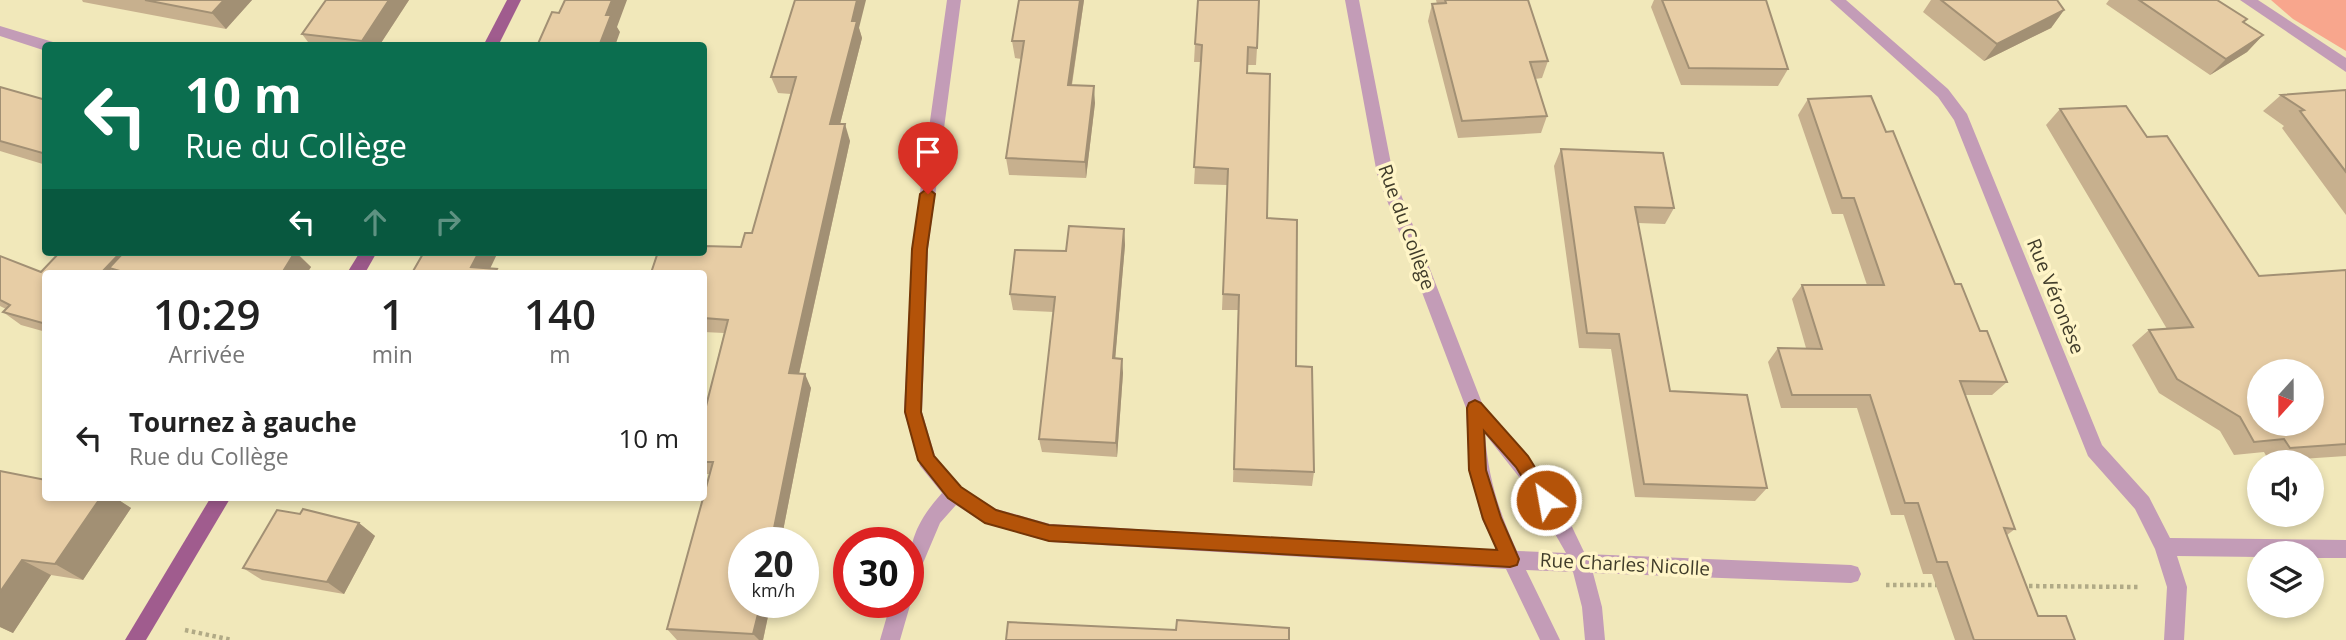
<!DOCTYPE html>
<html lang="fr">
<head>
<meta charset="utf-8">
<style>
  body { margin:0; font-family:"Open Sans",sans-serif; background:#f6f6f6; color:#222; height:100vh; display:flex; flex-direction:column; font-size:26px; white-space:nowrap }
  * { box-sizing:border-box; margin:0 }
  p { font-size:23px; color:#767676 }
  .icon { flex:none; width:38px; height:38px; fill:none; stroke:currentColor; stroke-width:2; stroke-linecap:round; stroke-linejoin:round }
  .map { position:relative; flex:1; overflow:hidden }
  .details { position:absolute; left:42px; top:270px; width:665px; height:231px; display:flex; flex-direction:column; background:#fff; border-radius:7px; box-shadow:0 4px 10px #0003 }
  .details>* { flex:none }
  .guide { position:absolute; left:42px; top:42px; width:665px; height:214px; border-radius:7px; box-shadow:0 4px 10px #0003; background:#0b6e4f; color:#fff; overflow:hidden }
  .needle { width:46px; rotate:201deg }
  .buttons { position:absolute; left:2247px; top:359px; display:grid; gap:14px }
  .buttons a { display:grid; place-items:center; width:77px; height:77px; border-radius:50%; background:#fff; box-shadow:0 4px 10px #0003; font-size:35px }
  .speed { position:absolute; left:728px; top:527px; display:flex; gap:14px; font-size:35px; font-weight:700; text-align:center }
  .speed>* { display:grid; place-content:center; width:91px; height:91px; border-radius:50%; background:#fff; box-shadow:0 4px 10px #0003; line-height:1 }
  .speed small { font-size:18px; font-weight:400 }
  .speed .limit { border:10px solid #d22; background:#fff; color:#111 }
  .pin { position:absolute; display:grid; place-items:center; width:60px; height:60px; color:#fff; margin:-72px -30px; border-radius:50% 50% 50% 0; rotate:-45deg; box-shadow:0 0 7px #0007 }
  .pin .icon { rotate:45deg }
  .me { position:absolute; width:77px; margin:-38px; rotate:328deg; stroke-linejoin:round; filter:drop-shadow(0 0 5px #0008) }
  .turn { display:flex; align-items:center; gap:24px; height:147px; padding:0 28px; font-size:32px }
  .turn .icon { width:91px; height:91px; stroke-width:2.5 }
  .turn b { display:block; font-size:49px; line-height:60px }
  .lanes { display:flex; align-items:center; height:66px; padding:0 28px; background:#0003; justify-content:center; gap:35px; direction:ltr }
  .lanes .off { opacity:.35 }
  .eta { display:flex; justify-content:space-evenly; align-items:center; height:119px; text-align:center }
  .eta b { font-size:42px; font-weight:600; line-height:49px }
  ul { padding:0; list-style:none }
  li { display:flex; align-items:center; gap:21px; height:98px; padding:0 28px }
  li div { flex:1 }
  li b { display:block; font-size:26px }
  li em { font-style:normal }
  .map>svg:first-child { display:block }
</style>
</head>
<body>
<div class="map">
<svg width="2346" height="640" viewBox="0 0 2346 640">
  <rect width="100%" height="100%" fill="#f1e8ba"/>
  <!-- green -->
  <path fill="#f8a68d" d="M 2271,0 L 2346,0 L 2346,51 L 2293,19 Z"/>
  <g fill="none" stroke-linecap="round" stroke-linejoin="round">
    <!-- path -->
    <g stroke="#b1aa86" stroke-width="4.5" stroke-dasharray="3.5 3.5" stroke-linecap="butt">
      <path d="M 1886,585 L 1940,585"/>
      <path d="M 2022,586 L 2139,587"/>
      <path d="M 185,630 L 232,640"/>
    </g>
    <!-- minor -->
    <g fill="#c39cb7" fill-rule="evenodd">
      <path d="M 947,0 L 961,0 L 928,249 L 922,412 L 935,456 L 961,487 L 996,509 L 1050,524 L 1497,550 L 1482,519 L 1469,470 L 1466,408 L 1377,174 L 1345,0 L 1359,0 L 1393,174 L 1482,403 L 1544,480 L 1563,508 L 1585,554 L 1851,565 L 1858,567 L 1861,574 L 1858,581 L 1851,583 L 1593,573 L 1602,607 L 1605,640 L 1585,640 L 1582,607 L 1573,572 L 1526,570 L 1560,640 L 1540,640 L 1506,569 L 1050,542 L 984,523 L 956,505 L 940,523 L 915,582 L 908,584 C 908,544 915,523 942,493 L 920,466 L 904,412 L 912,249 ZM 1485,434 L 1531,492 L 1566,553 L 1517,551 C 1499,512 1488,477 1485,434 Z"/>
      <path d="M 1830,0 L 1846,0 L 1948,89 L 1967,114 L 2102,445 L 2149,497 L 2170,538 L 2346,540 L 2346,558 L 2312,558 L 2312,553 L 2259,553 L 2259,557 L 2177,556 L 2187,587 L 2184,640 L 2164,640 L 2167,587 L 2155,549 L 2135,509 L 2088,456 L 1954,120 L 1938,97 Z"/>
      <path d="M 2240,0 L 2258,0 L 2346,58 L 2346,72 Z"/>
      <path d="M 0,26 L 53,42 L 55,46 L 46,46 L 46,51 L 0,36 Z"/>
      <path d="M 908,596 L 911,602 L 900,640 L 880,640 L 891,602 L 908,602 Z"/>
    </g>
    <!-- major -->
    <g fill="#a05c8e" fill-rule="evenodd">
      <path d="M 507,0 L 521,0 L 498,46 L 483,46 Z"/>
      <path d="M 360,252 L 377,252 L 365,273 L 347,273 Z"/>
      <path d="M 211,497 L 231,497 L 146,640 L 125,640 Z"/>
    </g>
  </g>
  <!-- wall -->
  <g fill="#c7b08e">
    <path d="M 82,0 L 252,0 L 226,29 L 83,2 Z"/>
    <path d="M 326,0 L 409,0 L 379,46 L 311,46 L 302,34 Z"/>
    <path d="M 1019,0 L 1084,0 L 1072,85 L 1095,103 L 1086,178 L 1009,175 L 1006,158 L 1022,59 L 1015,58 L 1012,41 Z"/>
    <path d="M 1436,0 L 1528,0 L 1548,61 L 1542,78 L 1535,79 L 1547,116 L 1541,133 L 1458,138 L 1428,21 L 1432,4 L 1437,4 Z"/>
    <path d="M 1654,0 L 1766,0 L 1788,69 L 1778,86 L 1681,85 L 1651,7 Z"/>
    <path d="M 1931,0 L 2057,0 L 2064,10 L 2051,28 L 1984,61 L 1923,12 Z"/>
    <path d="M 2109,0 L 2217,0 L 2243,23 L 2263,35 L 2247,52 L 2210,75 L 2106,4 Z"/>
    <path d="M 859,28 L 862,38 L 840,124 L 850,141 L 799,374 L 811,388 L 782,536 L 785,540 L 785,542 L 744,542 L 771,602 L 763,640 L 677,640 L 667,629 L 710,474 L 704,474 L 704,414 L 724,333 L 704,332 L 704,273 L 741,247 L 752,233 L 791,94 L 778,93 L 771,77 Z"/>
    <path d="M 1195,44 L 1257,48 L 1256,65 L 1248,65 L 1247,73 L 1267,218 L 1296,366 L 1314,472 L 1312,486 L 1233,482 L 1238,310 L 1222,310 L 1227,185 L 1194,184 L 1201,62 L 1194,62 Z"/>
    <path d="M 0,87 L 46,100 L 46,165 L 0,151 Z"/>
    <path d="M 2346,90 L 2346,215 L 2282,128 L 2284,126 L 2263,111 L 2281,95 Z"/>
    <path d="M 1808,99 L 1886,132 L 1955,284 L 2007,382 L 1992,395 L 1965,395 L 2015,529 L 2007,535 L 2038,616 L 2075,640 L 1955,640 L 1932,574 L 1923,574 L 1904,515 L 1891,515 L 1857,408 L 1781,408 L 1768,362 L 1778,348 L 1806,348 L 1792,299 L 1802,285 L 1867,285 L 1843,214 L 1832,214 L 1798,115 Z"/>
    <path d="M 2060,109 L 2147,137 L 2259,276 L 2346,270 L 2346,456 L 2269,461 L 2264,452 L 2234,455 L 2220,431 L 2159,393 L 2132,345 L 2149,330 L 2167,329 L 2046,125 Z"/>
    <path d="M 1561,149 L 1674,208 L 1665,224 L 1638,223 L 1670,391 L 1767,488 L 1755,501 L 1635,497 L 1611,349 L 1579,348 L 1554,166 Z"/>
    <path d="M 1124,229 L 1125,245 L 1115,358 L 1123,373 L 1117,457 L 1042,452 L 1039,439 L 1054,312 L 1013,310 L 1010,294 L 1066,251 Z"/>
    <path d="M 60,252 L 296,252 L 311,267 L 307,273 L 46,273 L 46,332 L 21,325 L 3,312 L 6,309 L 0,306 L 0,256 L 41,272 Z"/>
    <path d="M 0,471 L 46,497 L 114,497 L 131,508 L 83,580 L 51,575 L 13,633 L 0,627 Z"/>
    <path d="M 359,523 L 375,536 L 344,594 L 262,580 L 243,568 Z"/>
  </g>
  <!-- shaded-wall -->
  <g fill="#a29074">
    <path d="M 224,0 L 252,0 L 226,29 L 212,13 Z"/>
    <path d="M 389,0 L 409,0 L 379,46 L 365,46 L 362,41 Z"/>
    <path d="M 612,0 L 627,0 L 617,27 L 620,32 L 615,46 L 599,46 L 606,15 Z"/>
    <path d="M 857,0 L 866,0 L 859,28 L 862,38 L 836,140 L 830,124 L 852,21 Z"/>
    <path d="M 1080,0 L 1084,0 L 1069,102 L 1068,85 Z"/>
    <path d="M 2064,10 L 2051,28 L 1984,61 L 1997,44 Z"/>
    <path d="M 2263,35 L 2247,52 L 2210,75 L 2226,59 Z"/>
    <path d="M 1094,86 L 1095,103 L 1086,178 L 1085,162 Z"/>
    <path d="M 845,124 L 850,141 L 796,387 L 789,373 Z"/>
    <path d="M 1124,229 L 1125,245 L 1114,373 L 1113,358 Z"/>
    <path d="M 121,252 L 135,252 L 109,268 L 115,273 L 101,273 Z"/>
    <path d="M 295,252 L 311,267 L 307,273 L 282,273 Z"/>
    <path d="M 479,252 L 498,252 L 488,273 L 471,267 Z"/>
    <path d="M 1122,359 L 1123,373 L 1117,457 L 1116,443 Z"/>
    <path d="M 805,374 L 811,388 L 782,536 L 785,540 L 785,542 L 774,542 L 774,528 Z"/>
    <path d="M 101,497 L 114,497 L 131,508 L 83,580 L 55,564 Z"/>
    <path d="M 359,523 L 375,536 L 344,594 L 327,582 Z"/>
    <path d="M 22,560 L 51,575 L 13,633 L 0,627 L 0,592 Z"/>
    <path d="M 761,602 L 771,602 L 763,640 L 759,640 L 753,634 Z"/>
  </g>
  <!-- building -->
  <g fill="#e7cda5" stroke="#a29074" stroke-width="2" fill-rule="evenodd">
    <path d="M 145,0 L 224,0 L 212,13 Z"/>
    <path d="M 326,0 L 389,0 L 362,41 L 302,34 Z"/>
    <path d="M 565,0 L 612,0 L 606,15 L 611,15 L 599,46 L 537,46 L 552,12 L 559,13 Z"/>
    <path d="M 795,0 L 857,0 L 852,21 L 857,21 L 830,124 L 845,124 L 789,373 L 805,374 L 774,528 L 778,528 L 774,542 L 744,542 L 744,602 L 761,602 L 753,634 L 667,629 L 713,462 L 704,462 L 704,414 L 728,320 L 704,318 L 704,273 L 651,273 L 658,252 L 704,252 L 704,246 L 741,247 L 745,233 L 752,233 L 796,77 L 771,77 Z"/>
    <path d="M 1019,0 L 1080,0 L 1068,85 L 1094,86 L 1085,162 L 1006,158 L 1024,41 L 1012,41 Z"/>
    <path d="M 1198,0 L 1259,0 L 1257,48 L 1248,47 L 1247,73 L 1270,74 L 1267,218 L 1297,220 L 1296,366 L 1312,367 L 1314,472 L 1234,469 L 1239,295 L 1223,294 L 1228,169 L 1194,167 L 1202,45 L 1195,44 Z"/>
    <path d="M 1445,0 L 1528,0 L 1548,61 L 1530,62 L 1547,116 L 1462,121 L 1432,4 L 1446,3 Z"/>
    <path d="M 1662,0 L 1766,0 L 1788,69 L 1689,68 Z"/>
    <path d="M 1941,0 L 2057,0 L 2064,10 L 1997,44 Z"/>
    <path d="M 2139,0 L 2217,0 L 2247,19 L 2243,22 L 2263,35 L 2226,59 Z"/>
    <path d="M 0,87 L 46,100 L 46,154 L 0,141 Z"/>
    <path d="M 2346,90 L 2346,172 L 2300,111 L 2304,110 L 2281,95 Z"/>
    <path d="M 1871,96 L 1886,132 L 1893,131 L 1955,284 L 1961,284 L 1980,331 L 1987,331 L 2007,382 L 1960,381 L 2015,529 L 2004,528 L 2038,616 L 2066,616 L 2075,640 L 1974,640 L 1947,562 L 1937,562 L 1918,503 L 1905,503 L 1870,395 L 1792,395 L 1778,348 L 1822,349 L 1802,285 L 1884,285 L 1854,198 L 1842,198 L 1808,99 Z"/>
    <path d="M 2126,106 L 2147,137 L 2167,136 L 2259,276 L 2346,270 L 2346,444 L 2290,448 L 2284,439 L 2254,442 L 2240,417 L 2177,379 L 2149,330 L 2193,327 L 2060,109 ZM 2259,371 L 2312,371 L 2312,424 L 2259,424 Z"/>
    <path d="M 1561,149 L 1663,153 L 1674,208 L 1635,207 L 1670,391 L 1747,395 L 1767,488 L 1644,484 L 1619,334 L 1587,333 Z"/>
    <path d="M 1069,226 L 1124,229 L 1113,358 L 1122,359 L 1116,443 L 1039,439 L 1055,297 L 1010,294 L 1015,250 L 1066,251 Z"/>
    <path d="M 60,252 L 121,252 L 101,273 L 46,273 L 46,324 L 3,312 L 10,305 L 0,300 L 0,256 L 41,272 Z"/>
    <path d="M 124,252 L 295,252 L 282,273 L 127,273 L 109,268 Z"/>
    <path d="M 424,252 L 479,252 L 471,267 L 497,269 L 495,273 L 412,273 Z"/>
    <path d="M 0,471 L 46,480 L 46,497 L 101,497 L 55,564 L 22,560 L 0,592 Z"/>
    <path d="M 303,509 L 359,523 L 327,582 L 243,568 L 277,510 L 300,514 Z"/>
    <path d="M 1177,620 L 1289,628 L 1289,640 L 1006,640 L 1008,622 L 1176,630 Z"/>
  </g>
  <!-- route -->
  <path fill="#b45309" stroke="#753606" stroke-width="2" d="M 928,188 L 935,194 L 927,249 L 921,412 L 934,456 L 961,487 L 996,510 L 1049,525 L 1497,550 L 1483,519 L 1469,470 L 1467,408 L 1469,403 L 1475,400 L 1481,403 L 1528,456 L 1552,495 L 1555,500 L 1552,506 L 1546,508 L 1540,506 L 1516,467 L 1484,431 L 1486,470 L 1501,518 L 1519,559 L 1517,565 L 1510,567 L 1049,541 L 985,523 L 948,498 L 918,460 L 905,412 L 912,249 L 920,194 Z"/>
  <g text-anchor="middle" stroke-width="7" stroke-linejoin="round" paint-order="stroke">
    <!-- street labels -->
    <g font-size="19" fill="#403c2a" stroke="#fff5c7">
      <text transform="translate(1407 227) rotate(70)" y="7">Rue du Collège</text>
      <text transform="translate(2056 296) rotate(68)" y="7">Rue Véronèse</text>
      <text transform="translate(1625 564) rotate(3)" y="7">Rue Charles Nicolle</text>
    </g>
  </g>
</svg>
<div class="buttons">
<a><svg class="needle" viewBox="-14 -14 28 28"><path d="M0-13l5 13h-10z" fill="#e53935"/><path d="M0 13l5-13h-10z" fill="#767676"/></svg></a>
<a><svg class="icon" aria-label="sound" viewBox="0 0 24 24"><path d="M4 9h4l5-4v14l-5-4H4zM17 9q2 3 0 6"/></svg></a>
<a><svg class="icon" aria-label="layers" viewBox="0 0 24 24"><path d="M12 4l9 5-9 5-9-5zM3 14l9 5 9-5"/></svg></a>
</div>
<div class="speed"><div>20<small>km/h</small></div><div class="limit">30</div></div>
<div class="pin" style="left:928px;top:194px;background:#d93025"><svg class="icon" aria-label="arrive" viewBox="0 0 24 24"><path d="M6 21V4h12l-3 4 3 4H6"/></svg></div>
<svg class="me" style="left:1546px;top:500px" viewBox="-20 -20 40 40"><circle r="17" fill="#b45309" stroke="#fff" stroke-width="3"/><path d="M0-11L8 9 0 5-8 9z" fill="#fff"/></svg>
<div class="guide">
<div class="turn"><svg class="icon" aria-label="left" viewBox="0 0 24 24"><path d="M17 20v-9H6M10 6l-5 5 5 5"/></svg><div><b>10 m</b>Rue du Collège</div></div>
<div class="lanes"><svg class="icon" aria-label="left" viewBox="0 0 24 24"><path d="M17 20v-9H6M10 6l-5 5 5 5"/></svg><svg class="icon off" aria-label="ahead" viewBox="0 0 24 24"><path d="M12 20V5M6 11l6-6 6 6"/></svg><svg class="icon off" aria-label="right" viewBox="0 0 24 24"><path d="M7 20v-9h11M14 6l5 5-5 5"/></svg></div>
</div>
<section class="details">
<div class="eta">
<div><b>10:29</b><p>Arrivée</p></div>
<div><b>1</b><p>min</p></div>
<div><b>140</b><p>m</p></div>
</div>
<ul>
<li><svg class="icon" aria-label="left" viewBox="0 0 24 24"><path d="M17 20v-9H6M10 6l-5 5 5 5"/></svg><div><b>Tournez à gauche</b><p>Rue du Collège</p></div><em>10 m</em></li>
</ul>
</section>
</div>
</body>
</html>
